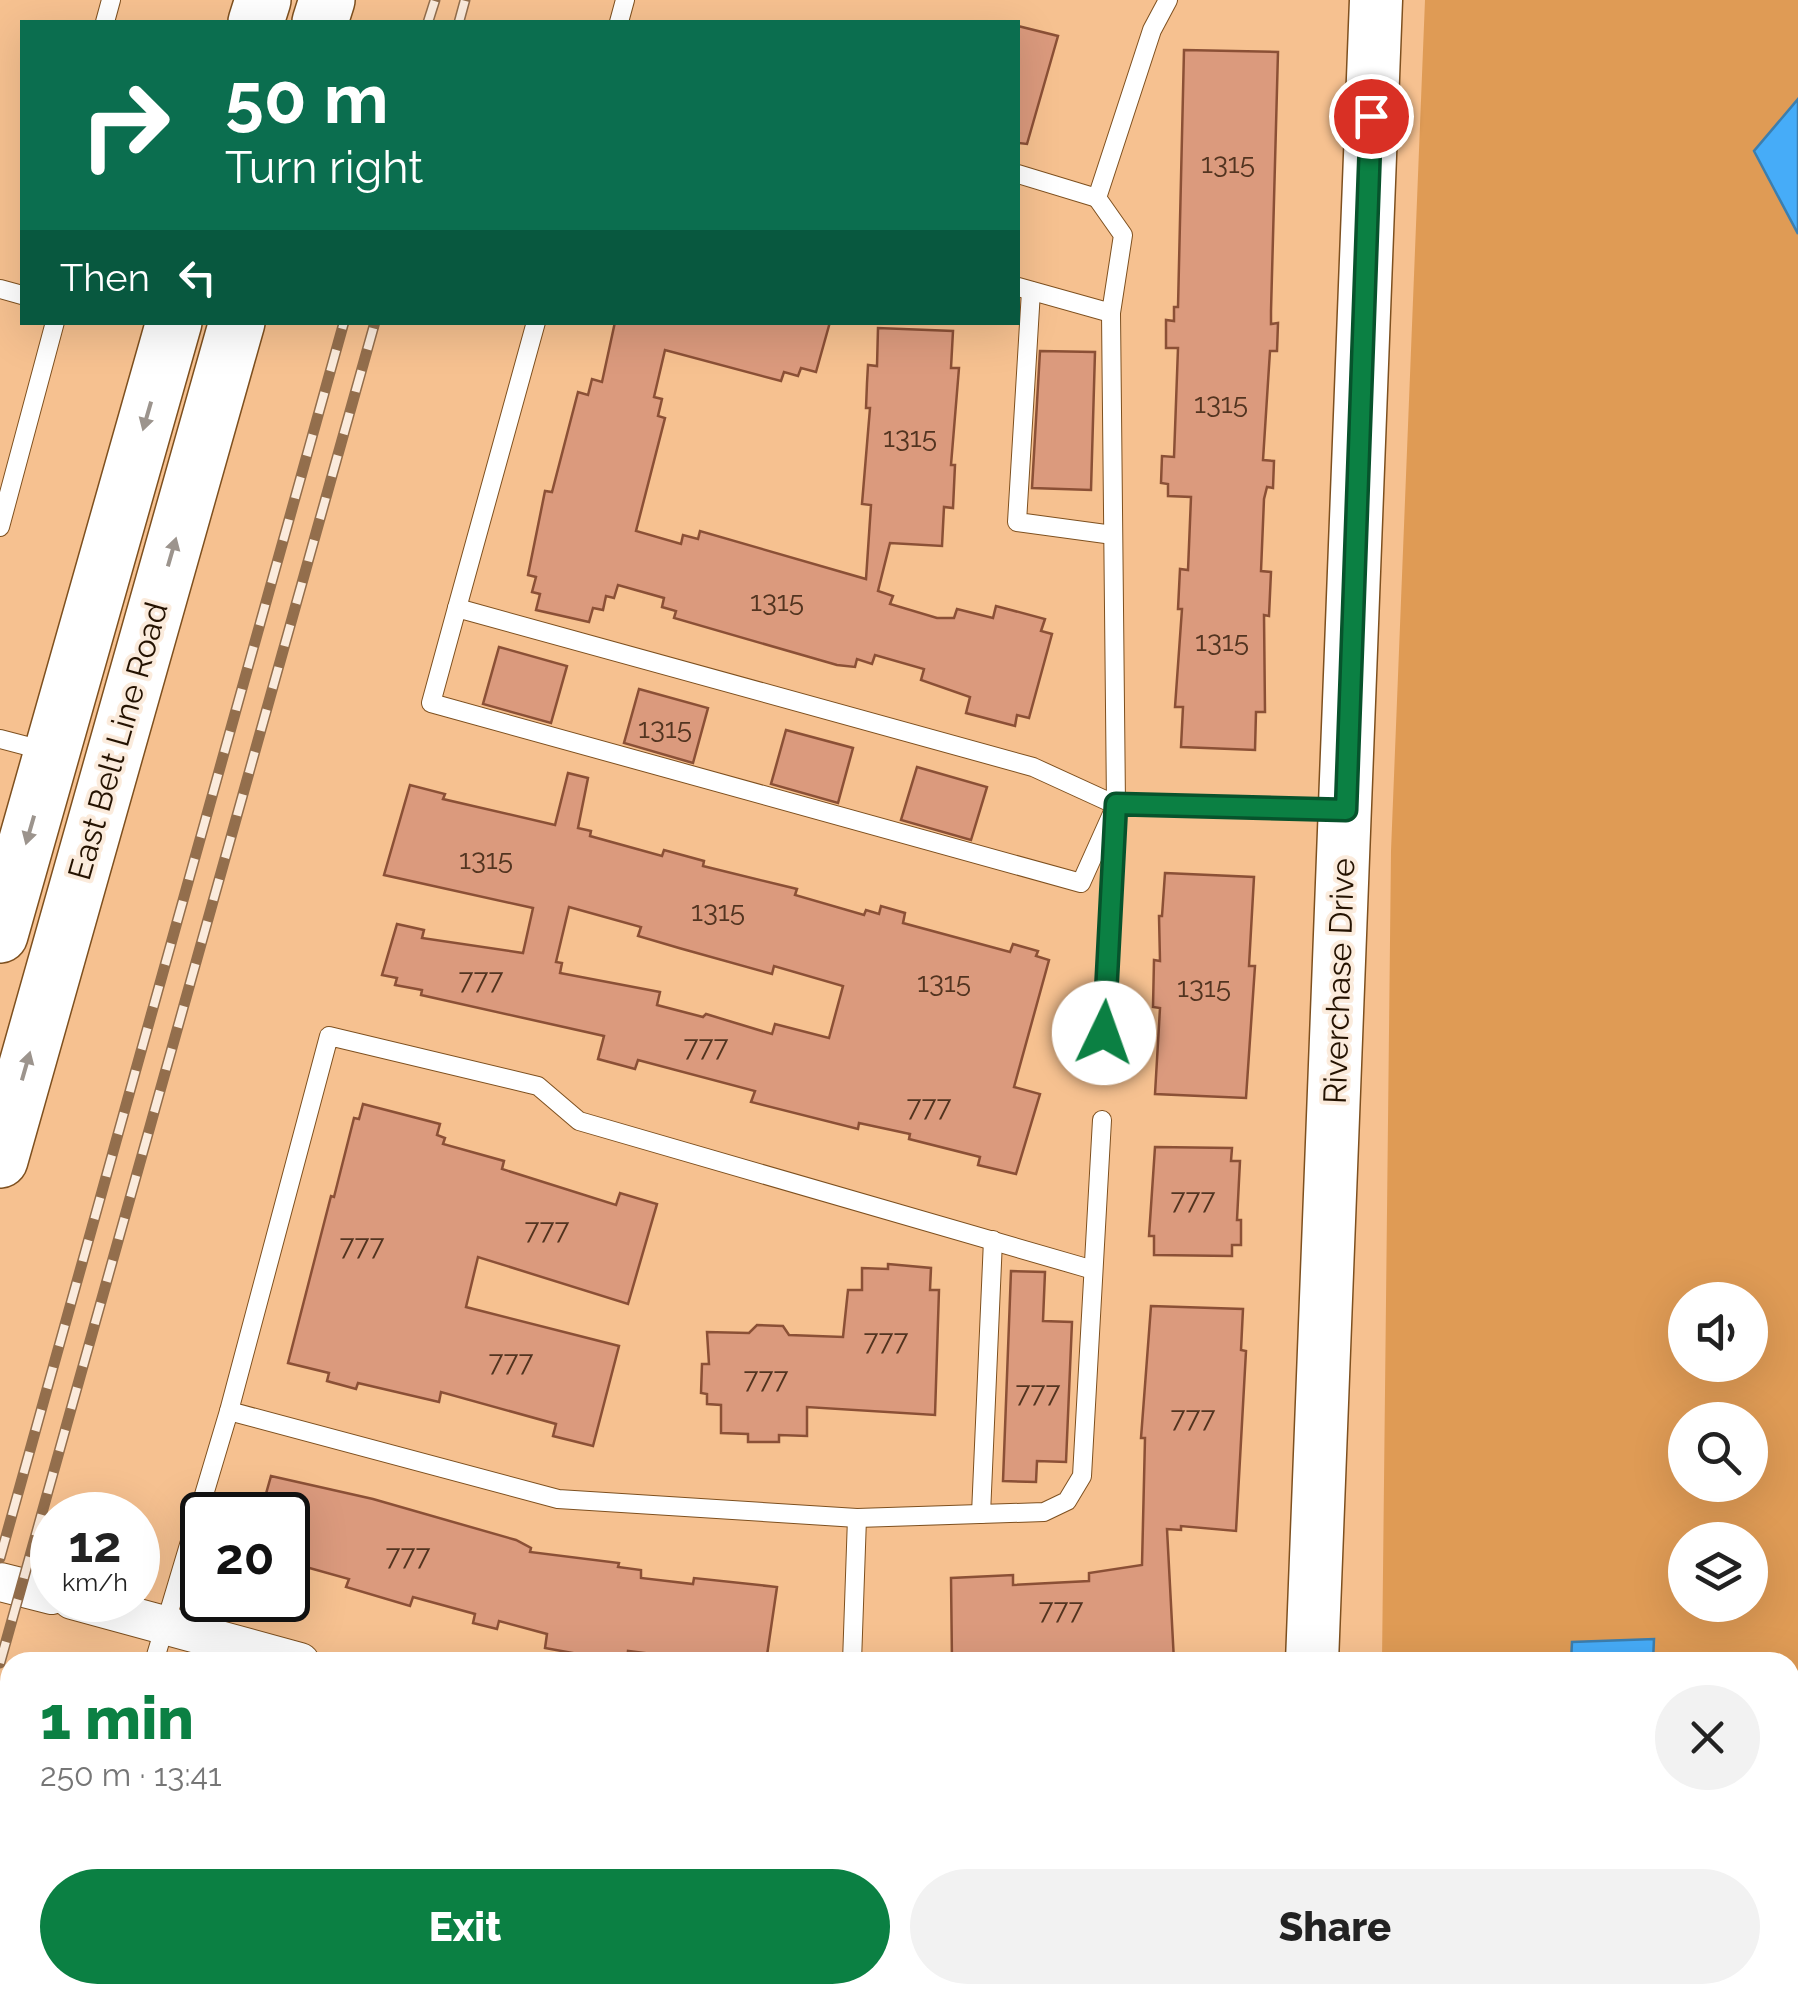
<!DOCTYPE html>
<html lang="en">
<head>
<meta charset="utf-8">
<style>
  body { margin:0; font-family:Raleway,sans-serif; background:#f2f2f2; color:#222; height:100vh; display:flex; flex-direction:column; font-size:38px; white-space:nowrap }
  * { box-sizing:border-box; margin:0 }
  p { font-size:32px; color:#767676 }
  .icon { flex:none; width:55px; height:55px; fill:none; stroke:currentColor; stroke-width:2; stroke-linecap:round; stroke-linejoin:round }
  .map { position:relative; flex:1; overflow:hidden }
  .sheet { position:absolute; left:0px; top:1652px; width:1800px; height:352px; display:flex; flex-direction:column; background:#fff; border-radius:30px 30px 0 0; box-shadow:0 10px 40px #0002 }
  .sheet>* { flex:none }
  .hud { position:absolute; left:20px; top:20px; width:1000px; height:305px; border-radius:0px; box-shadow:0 10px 40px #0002; background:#0b6e4f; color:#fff; overflow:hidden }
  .fabs { position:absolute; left:1668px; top:1282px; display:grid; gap:20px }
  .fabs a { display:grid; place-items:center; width:100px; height:100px; border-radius:50%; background:#fff; box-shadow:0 10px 40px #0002; font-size:50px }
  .speed { position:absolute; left:30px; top:1492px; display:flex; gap:20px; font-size:50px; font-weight:700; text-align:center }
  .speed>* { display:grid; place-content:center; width:130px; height:130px; border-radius:50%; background:#fff; box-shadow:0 10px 40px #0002; line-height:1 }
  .speed small { font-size:25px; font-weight:400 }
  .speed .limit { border:5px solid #111; border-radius:15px; background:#fff; color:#111 }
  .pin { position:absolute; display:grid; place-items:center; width:85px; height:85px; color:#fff; margin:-42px; border:5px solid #fff; border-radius:50%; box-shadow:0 2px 10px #0007 }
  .me { position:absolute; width:110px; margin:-55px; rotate:3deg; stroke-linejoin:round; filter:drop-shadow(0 0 8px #0008) }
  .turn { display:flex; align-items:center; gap:35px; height:210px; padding:0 40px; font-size:45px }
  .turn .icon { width:130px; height:130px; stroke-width:2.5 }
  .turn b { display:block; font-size:70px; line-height:85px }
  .then { display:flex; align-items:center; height:95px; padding:0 40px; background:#0003; gap:20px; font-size:38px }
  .round { display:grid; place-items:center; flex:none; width:105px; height:105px; border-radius:52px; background:#f2f2f2 }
  .overview { display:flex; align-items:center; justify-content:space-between; height:170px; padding:0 40px }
  h1 { font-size:60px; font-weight:800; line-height:75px; color:#0b8043 }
  .primary-button { display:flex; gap:20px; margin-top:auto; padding:20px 40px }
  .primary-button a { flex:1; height:115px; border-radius:60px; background:#0b8043; color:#fff; font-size:40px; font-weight:800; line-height:115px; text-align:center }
  .primary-button a+a { background:#f2f2f2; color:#222 }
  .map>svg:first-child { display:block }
</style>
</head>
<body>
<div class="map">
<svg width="1798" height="2003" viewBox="0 0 1798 2003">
  <rect width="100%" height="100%" fill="#f6c190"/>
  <!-- green -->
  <path fill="#df9b55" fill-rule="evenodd" d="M 1425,0 L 1798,0 L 1798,2003 L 1434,2003 L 1431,1995 L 1790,1995 L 1790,1662 L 1382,1662 L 1391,851 ZM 1685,1300 L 1750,1300 L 1750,1365 L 1685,1365 ZM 1685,1420 L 1750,1420 L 1750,1485 L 1685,1485 ZM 1685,1540 L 1750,1540 L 1750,1605 L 1685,1605 Z"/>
  <!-- water -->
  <g fill="#46acf8" stroke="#3c7eae" stroke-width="2.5">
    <path d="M 1798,99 L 1798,234 L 1754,151 Z"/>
    <path d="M 1654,1639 L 1653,1662 L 1571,1662 L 1572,1642 Z"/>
    <path d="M 1798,1944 L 1798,2003 L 1584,2003 L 1581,1995 L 1790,1995 L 1790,1946 Z"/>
  </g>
  <!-- building -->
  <g fill="#db9a7d" stroke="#8b5036" stroke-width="2.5" fill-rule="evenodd">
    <path d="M 1018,26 L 1058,36 L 1027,144 L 1018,143 Z"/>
    <path d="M 1184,50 L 1278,52 L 1271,311 L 1271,324 L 1278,323 L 1277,351 L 1270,351 L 1263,460 L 1274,461 L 1273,488 L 1267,487 L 1264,499 L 1261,571 L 1271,572 L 1269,616 L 1264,615 L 1265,712 L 1256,712 L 1255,750 L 1181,747 L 1183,707 L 1175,707 L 1182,609 L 1178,609 L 1180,569 L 1188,570 L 1191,497 L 1168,496 L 1168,484 L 1161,483 L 1162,456 L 1174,457 L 1178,348 L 1166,348 L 1166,320 L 1174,321 L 1174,307 L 1178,307 Z"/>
    <path d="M 615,322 L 830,322 L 816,372 L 801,368 L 798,376 L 784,372 L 781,381 L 665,350 L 654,397 L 662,399 L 658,416 L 665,418 L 636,531 L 681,544 L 683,535 L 698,539 L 700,531 L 866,579 L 871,505 L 862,504 L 870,408 L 866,408 L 867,383 L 868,365 L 877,366 L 878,328 L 953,331 L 951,368 L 959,368 L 951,465 L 955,465 L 953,508 L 944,507 L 942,546 L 890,543 L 878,591 L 893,596 L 890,604 L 937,618 L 954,618 L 957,609 L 993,618 L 996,606 L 1045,619 L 1041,631 L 1052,634 L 1029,718 L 1017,715 L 1015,726 L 966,713 L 970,697 L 921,680 L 924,669 L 875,655 L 872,664 L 857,659 L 855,667 L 837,665 L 674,618 L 676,611 L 662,607 L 664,598 L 618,585 L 614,598 L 606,596 L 603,610 L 593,608 L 589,622 L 536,610 L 540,594 L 532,592 L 536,577 L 528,575 L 545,491 L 552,492 L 578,392 L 588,395 L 592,379 L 602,382 Z"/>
    <path d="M 1040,351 L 1095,352 L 1091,490 L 1032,488 Z"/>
    <path d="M 499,647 L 567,666 L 551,723 L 483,704 Z"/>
    <path d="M 639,689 L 708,708 L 693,763 L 624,743 Z"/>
    <path d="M 786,730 L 853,748 L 838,803 L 771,784 Z"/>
    <path d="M 917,767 L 987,787 L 971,840 L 901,820 Z"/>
    <path d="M 568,773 L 588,778 L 578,828 L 591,831 L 590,836 L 662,856 L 664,850 L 704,861 L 703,866 L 797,889 L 795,895 L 864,915 L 866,910 L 879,914 L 881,906 L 905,913 L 903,923 L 1010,952 L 1013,944 L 1038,951 L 1036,956 L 1049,960 L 1014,1087 L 1040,1094 L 1016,1174 L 978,1165 L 980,1157 L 909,1139 L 910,1134 L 859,1123 L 858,1129 L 751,1102 L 755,1091 L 638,1060 L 635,1069 L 598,1059 L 604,1036 L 421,995 L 422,990 L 395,985 L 397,978 L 382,975 L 397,924 L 424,930 L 422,938 L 523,953 L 533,908 L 384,875 L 410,785 L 445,794 L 443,799 L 555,825 ZM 569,907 L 641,927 L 638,936 L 679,948 L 772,974 L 774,966 L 843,986 L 829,1038 L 775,1024 L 772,1034 L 706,1014 L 703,1017 L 657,1005 L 660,992 L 560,973 L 562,963 L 556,962 Z"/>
    <path d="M 1165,873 L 1254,877 L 1249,966 L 1255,966 L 1246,1098 L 1155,1094 L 1160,1008 L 1153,1007 L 1154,960 L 1160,961 L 1159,916 L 1162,916 Z"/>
    <path d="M 363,1104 L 440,1124 L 437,1135 L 445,1138 L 443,1144 L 504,1161 L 502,1169 L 616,1205 L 620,1193 L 657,1204 L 628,1304 L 478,1257 L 466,1307 L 619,1346 L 593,1446 L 553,1436 L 556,1424 L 441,1392 L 439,1402 L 358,1383 L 356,1389 L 327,1381 L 329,1373 L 288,1363 L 331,1196 L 334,1197 L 354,1118 L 359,1119 Z"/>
    <path d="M 1155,1147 L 1232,1148 L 1231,1161 L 1240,1161 L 1237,1220 L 1241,1220 L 1241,1245 L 1232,1245 L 1232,1256 L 1154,1255 L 1154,1236 L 1149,1236 Z"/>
    <path d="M 888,1264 L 931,1268 L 930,1290 L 939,1290 L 935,1415 L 807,1407 L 807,1436 L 779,1435 L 779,1442 L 748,1442 L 748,1434 L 721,1433 L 721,1405 L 707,1404 L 707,1394 L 701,1393 L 702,1364 L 709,1364 L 707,1332 L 749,1333 L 757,1325 L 783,1326 L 789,1335 L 843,1337 L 848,1290 L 862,1290 L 862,1268 L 888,1269 Z"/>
    <path d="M 1011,1271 L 1045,1272 L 1043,1321 L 1072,1322 L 1066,1462 L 1037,1461 L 1036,1482 L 1003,1481 Z"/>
    <path d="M 1151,1306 L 1243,1309 L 1241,1350 L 1246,1351 L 1236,1531 L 1181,1526 L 1181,1530 L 1167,1529 L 1174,1661 L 1092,1662 L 1092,1654 L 1036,1658 L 1037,1662 L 952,1662 L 951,1578 L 1013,1575 L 1013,1585 L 1089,1581 L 1089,1573 L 1142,1565 L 1145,1438 L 1141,1438 Z"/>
    <path d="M 271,1476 L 373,1499 L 516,1540 L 531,1548 L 530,1552 L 619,1563 L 618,1567 L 641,1570 L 641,1578 L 693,1584 L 694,1578 L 777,1587 L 766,1662 L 683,1662 L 684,1658 L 628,1651 L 627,1660 L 589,1656 L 545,1648 L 547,1634 L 499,1621 L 497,1629 L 473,1623 L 475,1614 L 413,1597 L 410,1606 L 346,1587 L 349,1579 L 288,1562 L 288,1515 L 260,1515 Z"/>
  </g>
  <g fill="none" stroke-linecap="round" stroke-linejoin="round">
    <!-- lane casing -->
    <g stroke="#7e501f" stroke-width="20">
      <g id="lane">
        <path d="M 105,22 L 111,0"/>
        <path d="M 619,22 L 625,0"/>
        <path d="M 1018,174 L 1097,198 L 1152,30 L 1168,0"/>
        <path d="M 1018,287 L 1111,313 L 1123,235 L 1097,198"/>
        <path d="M 0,289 L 22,295"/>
        <path d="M 1031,291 L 1017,522 L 1113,535"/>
        <path d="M 0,527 L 55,322"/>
        <path d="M 457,608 L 536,322"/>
        <path d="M 0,739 L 46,751"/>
        <path d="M 1116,805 L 1081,883 L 431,703 L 457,608 L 1033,767 L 1116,805 L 1343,810"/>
        <path d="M 1104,1033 L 1116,805 L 1111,313"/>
        <path d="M 981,1514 L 993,1240"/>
        <path d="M 857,1518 L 558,1499 L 229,1411 L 329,1036 L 538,1086 L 579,1121 L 1090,1269"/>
        <path d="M 154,1662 L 229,1411"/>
        <path d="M 852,1662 L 857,1518 L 1044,1512 L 1067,1501 L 1082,1476 L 1102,1120"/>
        <path d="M 188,1995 L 198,2003"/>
        <path d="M 352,1995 L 365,2003"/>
        <path d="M 988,1995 L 990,2003"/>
        <path d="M 1108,1995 L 1110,2003"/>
        <path d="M 259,2003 L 264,1995"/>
        <path d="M 511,2003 L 517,1995"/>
      </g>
    </g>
    <!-- street casing -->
    <g stroke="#7e501f" stroke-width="40">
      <g id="street">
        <path d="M 0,1582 L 52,1595"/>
        <path d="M 72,1600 L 300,1662"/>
      </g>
    </g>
    <!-- secondary casing -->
    <g stroke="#7e501f" stroke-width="55">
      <g id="secondary">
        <path d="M 1312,1662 L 1376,0"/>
        <path d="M 1351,1995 L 1354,2003"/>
      </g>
    </g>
    <!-- primary casing -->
    <g stroke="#7e501f" stroke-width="58">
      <g id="primary">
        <path d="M 256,22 L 263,0"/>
        <path d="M 320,22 L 327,0"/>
        <path d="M 0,935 L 174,322"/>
        <path d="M 0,1160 L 237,322"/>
      </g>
    </g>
    <!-- lane -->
    <use href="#lane" stroke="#fff" stroke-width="18"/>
    <!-- street -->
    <use href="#street" stroke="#fff" stroke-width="38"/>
    <!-- secondary -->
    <use href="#secondary" stroke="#fff" stroke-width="52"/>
    <!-- primary -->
    <use href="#primary" stroke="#fff" stroke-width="55"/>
    <!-- rail casing -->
    <g stroke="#936e4c" stroke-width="11">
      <g id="rail">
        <path d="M 428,22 L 435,0"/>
        <path d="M 459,22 L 465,0"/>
        <path d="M 0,1558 L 344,322"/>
        <path d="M 0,1663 L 375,322"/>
      </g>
    </g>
    <!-- rail -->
    <use href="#rail" stroke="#fbebdc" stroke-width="8" stroke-dasharray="22" stroke-linecap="butt"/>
  </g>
  <!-- one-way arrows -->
  <defs><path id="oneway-solid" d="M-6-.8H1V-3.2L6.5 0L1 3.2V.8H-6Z" transform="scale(2.5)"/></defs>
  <g fill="#9c948d">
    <use href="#oneway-solid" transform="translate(147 416) rotate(106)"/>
    <use href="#oneway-solid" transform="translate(172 552) rotate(-74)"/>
    <use href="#oneway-solid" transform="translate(30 830) rotate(106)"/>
    <use href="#oneway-solid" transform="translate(26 1066) rotate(-74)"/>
  </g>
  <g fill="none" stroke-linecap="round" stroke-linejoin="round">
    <!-- route casing -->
    <g stroke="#07532c" stroke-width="25">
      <path id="route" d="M 1104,1033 L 1116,804 L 1346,810 L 1371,116"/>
    </g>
    <!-- route -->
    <use href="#route" stroke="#0b8043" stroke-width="18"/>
  </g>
  <g text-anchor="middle" stroke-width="8" stroke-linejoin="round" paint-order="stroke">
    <!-- number labels -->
    <g font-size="28" fill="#523420">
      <text x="1228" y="173">1315</text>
      <text x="1221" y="413">1315</text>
      <text x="910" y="447">1315</text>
      <text x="777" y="611">1315</text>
      <text x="1222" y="651">1315</text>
      <text x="665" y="738">1315</text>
      <text x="486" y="869">1315</text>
      <text x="718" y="921">1315</text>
      <text x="481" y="989">777</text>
      <text x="944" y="992">1315</text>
      <text x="1204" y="997">1315</text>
      <text x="706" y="1056">777</text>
      <text x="929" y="1116">777</text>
      <text x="1193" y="1209">777</text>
      <text x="547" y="1239">777</text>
      <text x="362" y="1255">777</text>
      <text x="886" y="1350">777</text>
      <text x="511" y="1371">777</text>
      <text x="766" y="1388">777</text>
      <text x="1038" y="1402">777</text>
      <text x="1193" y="1427">777</text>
      <text x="408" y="1565">777</text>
      <text x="1061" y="1619">777</text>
    </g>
    <!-- street labels -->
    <g font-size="32" fill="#241201" stroke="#fbebdc">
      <text transform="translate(118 741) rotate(-74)" y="11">East Belt Line Road</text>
      <text transform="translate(1339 981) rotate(-88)" y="11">Riverchase Drive</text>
    </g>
  </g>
</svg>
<div class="fabs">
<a><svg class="icon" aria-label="sound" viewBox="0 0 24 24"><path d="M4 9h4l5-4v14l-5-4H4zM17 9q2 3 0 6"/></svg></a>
<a><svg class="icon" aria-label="search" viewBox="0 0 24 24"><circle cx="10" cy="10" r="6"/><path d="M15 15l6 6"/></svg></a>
<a><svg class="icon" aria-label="layers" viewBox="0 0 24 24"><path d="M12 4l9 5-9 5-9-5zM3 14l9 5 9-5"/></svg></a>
</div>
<div class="speed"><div>12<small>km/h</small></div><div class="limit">20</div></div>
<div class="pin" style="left:1371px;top:116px;background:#d93025"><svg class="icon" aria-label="arrive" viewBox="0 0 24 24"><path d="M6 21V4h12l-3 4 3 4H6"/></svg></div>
<svg class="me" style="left:1104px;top:1033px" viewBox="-20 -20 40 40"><circle r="19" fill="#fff"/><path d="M0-13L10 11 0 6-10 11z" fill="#0b8043"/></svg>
<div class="hud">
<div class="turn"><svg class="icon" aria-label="right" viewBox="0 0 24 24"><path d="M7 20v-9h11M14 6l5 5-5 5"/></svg><div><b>50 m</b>Turn right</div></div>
<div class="then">Then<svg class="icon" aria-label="left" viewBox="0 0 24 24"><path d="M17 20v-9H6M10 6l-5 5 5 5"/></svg></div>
</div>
<section class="sheet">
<div class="overview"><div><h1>1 min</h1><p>250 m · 13:41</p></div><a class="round"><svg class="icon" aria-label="close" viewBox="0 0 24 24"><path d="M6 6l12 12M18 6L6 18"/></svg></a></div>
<div class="primary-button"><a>Exit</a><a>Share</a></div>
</section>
</div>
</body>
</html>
